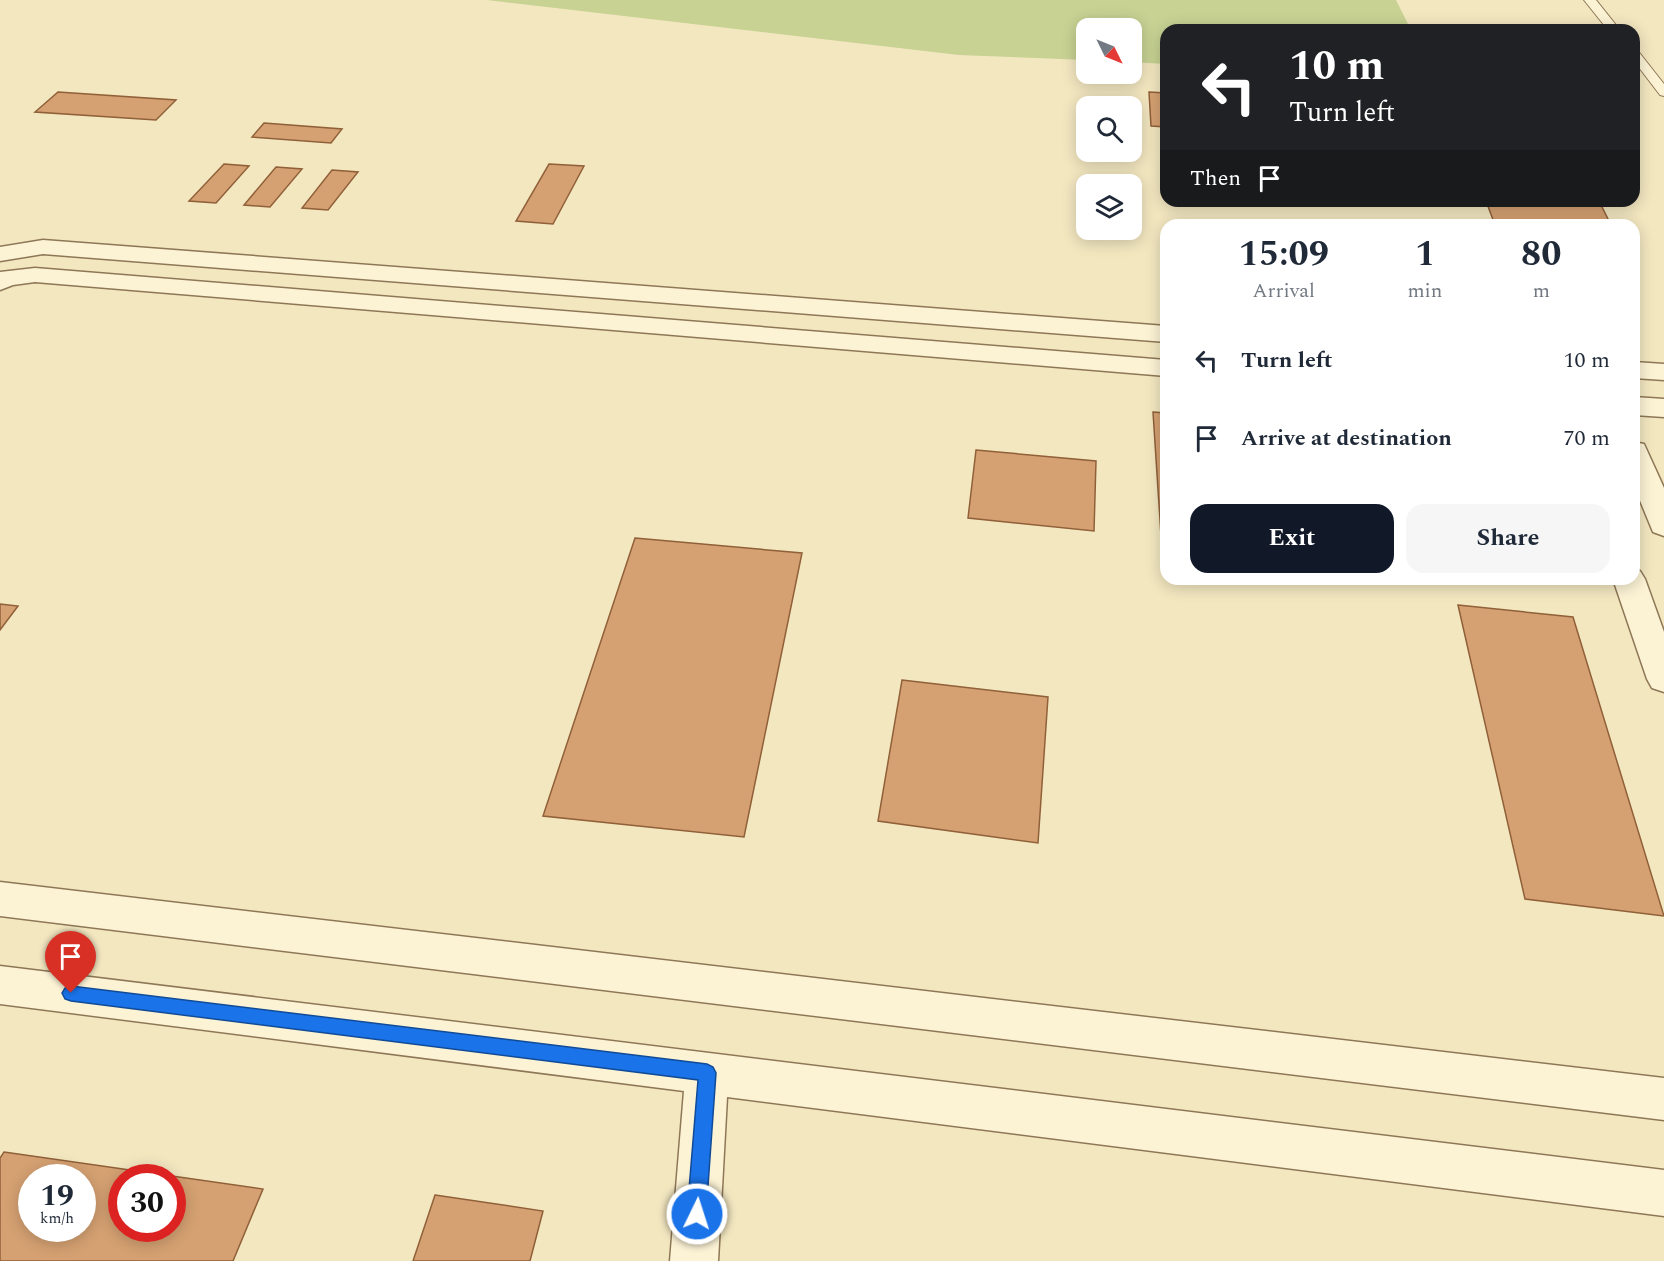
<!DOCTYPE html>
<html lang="en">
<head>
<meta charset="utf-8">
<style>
  body { margin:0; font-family:Spectral,serif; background:#f6f6f7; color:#1f2937; height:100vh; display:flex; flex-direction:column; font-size:22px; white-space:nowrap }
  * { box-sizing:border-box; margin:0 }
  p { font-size:20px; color:#747a83 }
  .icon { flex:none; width:33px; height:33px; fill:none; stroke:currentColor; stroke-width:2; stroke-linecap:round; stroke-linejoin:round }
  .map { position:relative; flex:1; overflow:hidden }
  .sheet { position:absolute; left:1160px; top:219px; width:480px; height:366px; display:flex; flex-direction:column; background:#fff; border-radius:18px; box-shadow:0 3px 15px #0003 }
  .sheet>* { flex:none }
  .banner { position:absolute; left:1160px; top:24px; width:480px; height:183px; border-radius:18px; box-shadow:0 3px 15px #0003; background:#202124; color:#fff; overflow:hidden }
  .needle { width:39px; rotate:133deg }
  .tools { position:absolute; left:1076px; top:18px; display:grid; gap:12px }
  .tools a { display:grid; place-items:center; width:66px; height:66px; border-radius:12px; background:#fff; box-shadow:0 3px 15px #0003; font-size:30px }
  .speed { position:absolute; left:18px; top:1164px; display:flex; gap:12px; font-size:30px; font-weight:700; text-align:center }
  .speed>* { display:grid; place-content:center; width:78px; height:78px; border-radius:50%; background:#fff; box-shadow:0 3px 15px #0003; line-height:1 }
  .speed small { font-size:15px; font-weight:400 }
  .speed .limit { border:9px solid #d22; background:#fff; color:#111 }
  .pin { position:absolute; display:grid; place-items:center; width:51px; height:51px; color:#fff; margin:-62px -26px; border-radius:50% 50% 50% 0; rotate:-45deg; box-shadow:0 0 6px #0007 }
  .pin .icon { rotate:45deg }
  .me { position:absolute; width:66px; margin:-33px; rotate:4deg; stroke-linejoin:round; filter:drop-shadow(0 0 4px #0008) }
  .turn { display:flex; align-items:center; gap:21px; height:126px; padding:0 30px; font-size:27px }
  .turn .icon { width:78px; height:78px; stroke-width:2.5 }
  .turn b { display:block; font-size:42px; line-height:51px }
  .then { display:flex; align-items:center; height:57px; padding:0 30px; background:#0003; gap:12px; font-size:22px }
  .eta { display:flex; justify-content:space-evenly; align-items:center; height:102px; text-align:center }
  .eta b { font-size:36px; font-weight:700; line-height:42px }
  .action { display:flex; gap:12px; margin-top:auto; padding:12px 30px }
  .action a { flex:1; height:69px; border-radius:18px; background:#111827; color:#fff; font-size:24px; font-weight:700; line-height:69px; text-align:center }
  .action a+a { background:#f6f6f7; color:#1f2937 }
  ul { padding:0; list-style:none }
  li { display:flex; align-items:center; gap:18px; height:78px; padding:0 30px }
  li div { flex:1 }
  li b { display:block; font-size:22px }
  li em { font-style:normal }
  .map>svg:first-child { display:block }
</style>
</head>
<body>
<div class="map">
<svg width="1664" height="1261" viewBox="0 0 1664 1261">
  <rect width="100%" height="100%" fill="#f3e7c0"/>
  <!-- green -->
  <path fill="#c7d293" d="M 487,0 L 1396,0 L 1411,30 L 1166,30 L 1165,64 L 1131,62 L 1131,28 L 1086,28 L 1086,60 L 959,55 Z"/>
  <!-- building -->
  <g fill="#d5a172" stroke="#906039" stroke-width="1.5" fill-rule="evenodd">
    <path d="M 58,92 L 176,100 L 156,120 L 35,112 Z"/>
    <path d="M 1149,92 L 1166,93 L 1166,127 L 1151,126 Z"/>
    <path d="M 264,123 L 342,129 L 331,143 L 252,137 Z"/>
    <path d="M 224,164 L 249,166 L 216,203 L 189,201 Z"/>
    <path d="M 549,164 L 584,166 L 553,224 L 516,221 Z"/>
    <path d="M 276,167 L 302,169 L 270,207 L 244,205 Z"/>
    <path d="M 332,170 L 358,172 L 328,210 L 302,208 Z"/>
    <path d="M 1486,201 L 1599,201 L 1611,225 L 1495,225 Z"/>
    <path d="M 1153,412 L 1166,413 L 1166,552 L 1162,551 Z"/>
    <path d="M 976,450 L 1096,461 L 1094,531 L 968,518 Z"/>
    <path d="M 635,538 L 802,553 L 744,837 L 543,816 Z"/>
    <path d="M 1498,579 L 1576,579 L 1578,583 Z"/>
    <path d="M 0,604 L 18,606 L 0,630 Z"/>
    <path d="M 1458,605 L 1573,617 L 1664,916 L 1525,899 Z"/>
    <path d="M 902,680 L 1048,697 L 1038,843 L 878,821 Z"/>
    <path d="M 4,1152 L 263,1189 L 233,1261 L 0,1261 L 0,1158 ZM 32,1178 L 82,1178 L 82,1228 L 32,1228 ZM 122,1178 L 172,1178 L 172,1228 L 122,1228 Z"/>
    <path d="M 435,1195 L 543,1211 L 530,1261 L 413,1261 Z"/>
  </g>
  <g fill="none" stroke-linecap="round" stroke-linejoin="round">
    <!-- service casing -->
    <g stroke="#8e7756" stroke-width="2">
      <g id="service">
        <path d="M 1584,0 L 1596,0 L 1620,30 L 1608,30 Z"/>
        <path d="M 1634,50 L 1638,51 L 1664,84 L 1664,96 L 1660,95 L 1634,61 Z"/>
      </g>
    </g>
    <!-- minor casing -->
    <g stroke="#8e7756" stroke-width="3">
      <g id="minor">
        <path d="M 43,240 L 1166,326 L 1166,342 L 43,254 L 0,261 L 0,247 Z"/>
        <path d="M 35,268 L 1166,360 L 1166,376 L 35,282 L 13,285 L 0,290 L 0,272 Z"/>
        <path d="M 1634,362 L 1664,364 L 1664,380 L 1634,378 Z"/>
        <path d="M 1634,397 L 1664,399 L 1664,417 L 1634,415 Z"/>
        <path d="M 1634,442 L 1644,444 L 1664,488 L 1664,536 L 1653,532 L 1634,486 Z"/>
        <path d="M 1634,569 L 1640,571 L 1645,579 L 1664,632 L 1664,692 L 1652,688 L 1647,679 L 1613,579 L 1634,579 Z"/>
        <path d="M 0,882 L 1664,1078 L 1664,1120 L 0,916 Z"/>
        <path d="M 0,966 L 1664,1170 L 1664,1216 L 727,1097 L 718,1261 L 670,1261 L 684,1091 L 0,1004 Z"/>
      </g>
    </g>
    <!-- service -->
    <use href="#service" fill="#fcf3d5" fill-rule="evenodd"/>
    <!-- minor -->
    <use href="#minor" fill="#fcf3d5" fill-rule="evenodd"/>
  </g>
  <!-- route -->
  <path fill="#1a73e8" stroke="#114b97" stroke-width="1.5" d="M 71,986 L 707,1064 L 713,1067 L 716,1073 L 706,1214 L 704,1221 L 697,1223 L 690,1221 L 687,1214 L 698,1080 L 71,1001 L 65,999 L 62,993 L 65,988 Z"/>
</svg>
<div class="tools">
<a><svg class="needle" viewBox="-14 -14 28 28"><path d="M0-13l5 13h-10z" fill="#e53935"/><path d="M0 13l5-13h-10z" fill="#747a83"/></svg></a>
<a><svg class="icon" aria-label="search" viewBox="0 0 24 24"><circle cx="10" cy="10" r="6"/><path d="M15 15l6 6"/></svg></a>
<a><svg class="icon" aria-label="layers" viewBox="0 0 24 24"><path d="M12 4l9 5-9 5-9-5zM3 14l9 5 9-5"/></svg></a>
</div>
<div class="speed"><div>19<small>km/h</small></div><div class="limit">30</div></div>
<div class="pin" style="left:71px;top:993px;background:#d93025"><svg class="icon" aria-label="arrive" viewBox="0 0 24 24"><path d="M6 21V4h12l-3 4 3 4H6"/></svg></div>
<svg class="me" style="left:697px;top:1214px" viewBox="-20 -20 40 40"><circle r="17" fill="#1a73e8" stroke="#fff" stroke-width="3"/><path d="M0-11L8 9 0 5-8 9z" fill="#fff"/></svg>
<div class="banner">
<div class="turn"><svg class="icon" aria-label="left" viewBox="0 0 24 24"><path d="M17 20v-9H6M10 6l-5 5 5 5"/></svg><div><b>10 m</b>Turn left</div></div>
<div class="then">Then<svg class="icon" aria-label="arrive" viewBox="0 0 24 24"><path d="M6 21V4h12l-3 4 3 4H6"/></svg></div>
</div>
<section class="sheet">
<div class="eta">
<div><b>15:09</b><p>Arrival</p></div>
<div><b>1</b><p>min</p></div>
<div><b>80</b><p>m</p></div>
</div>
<ul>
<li><svg class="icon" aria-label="left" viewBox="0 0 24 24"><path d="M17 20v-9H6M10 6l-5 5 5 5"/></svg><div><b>Turn left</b></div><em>10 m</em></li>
<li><svg class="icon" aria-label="arrive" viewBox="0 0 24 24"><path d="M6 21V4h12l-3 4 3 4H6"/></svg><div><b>Arrive at destination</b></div><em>70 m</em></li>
</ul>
<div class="action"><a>Exit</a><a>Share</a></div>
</section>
</div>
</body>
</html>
